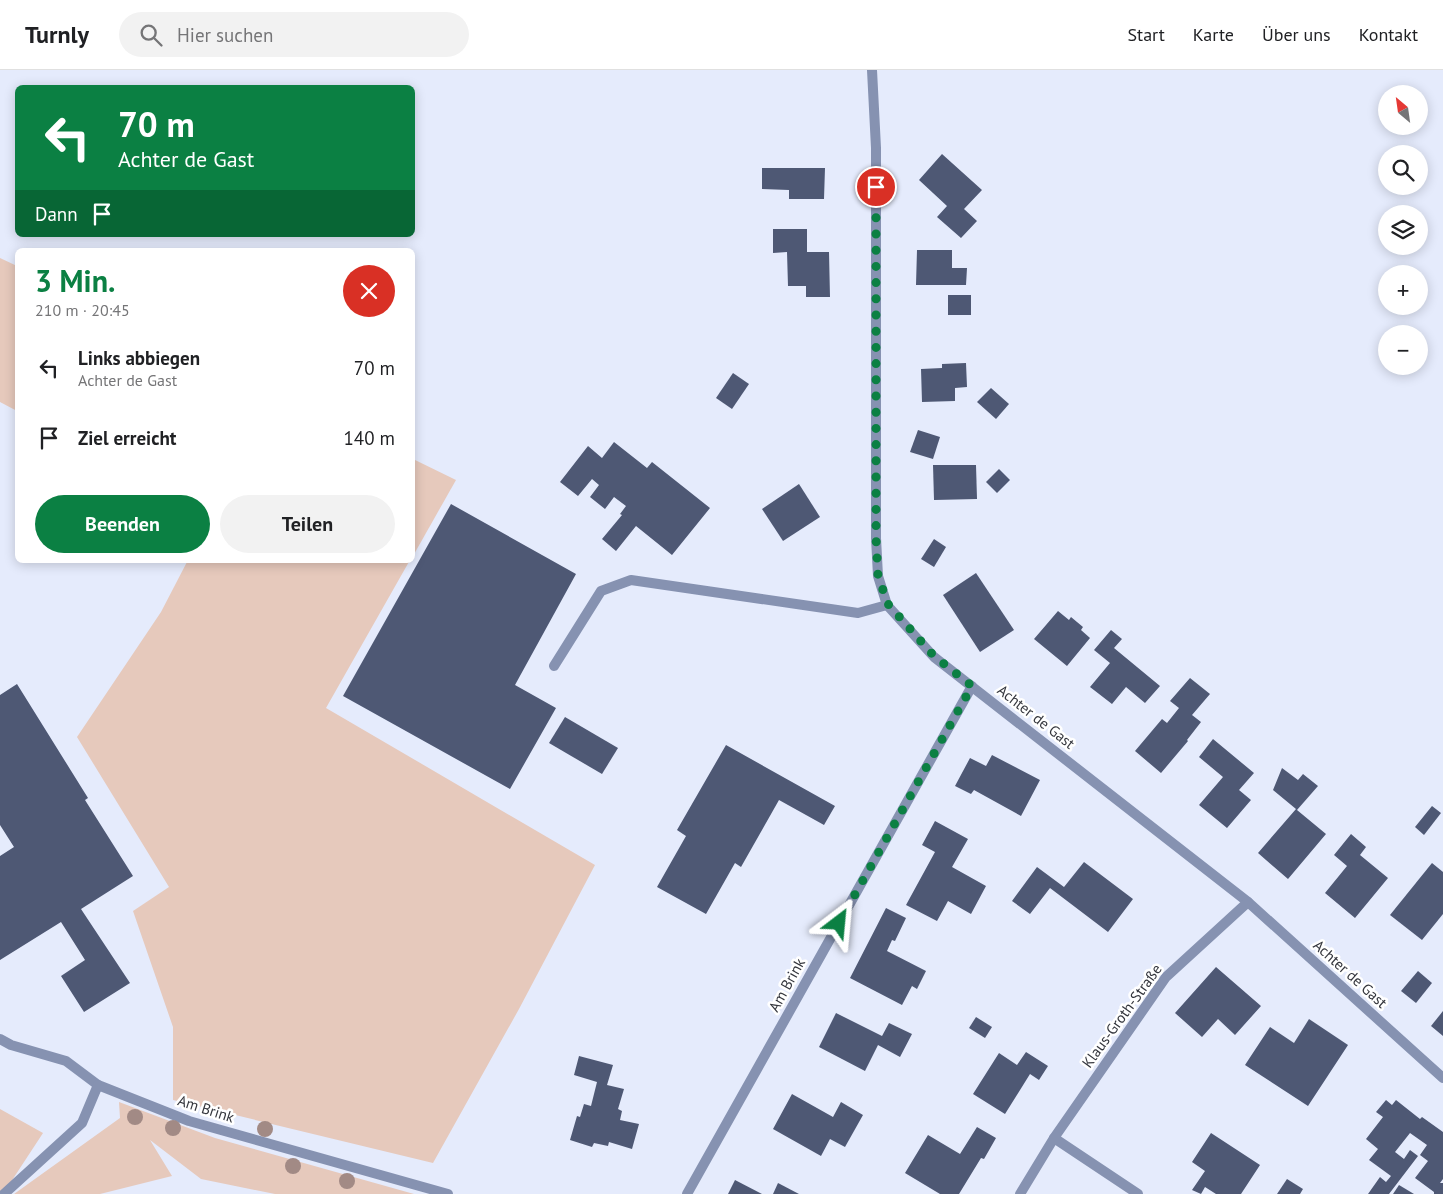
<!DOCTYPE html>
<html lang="de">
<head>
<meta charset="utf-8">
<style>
  body { margin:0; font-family:"PT Sans",sans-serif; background:#f2f2f2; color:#202124; height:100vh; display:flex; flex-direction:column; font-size:19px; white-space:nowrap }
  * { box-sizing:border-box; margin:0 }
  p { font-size:16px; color:#757577 }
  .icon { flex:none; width:28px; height:28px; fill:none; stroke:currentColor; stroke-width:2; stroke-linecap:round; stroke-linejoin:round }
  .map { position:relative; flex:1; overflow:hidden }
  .panel { position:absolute; left:15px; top:178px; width:400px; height:315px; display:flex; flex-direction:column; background:#fff; border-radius:8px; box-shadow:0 2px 12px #0003 }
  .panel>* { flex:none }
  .top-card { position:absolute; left:15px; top:15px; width:400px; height:152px; border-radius:8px; box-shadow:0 2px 12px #0003; background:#0b8043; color:#fff; overflow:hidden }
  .needle { width:32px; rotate:331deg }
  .fabs { position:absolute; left:1378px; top:15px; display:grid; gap:10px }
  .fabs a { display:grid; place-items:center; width:50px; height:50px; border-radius:50%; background:#fff; box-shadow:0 2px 12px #0003; font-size:25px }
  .pin { position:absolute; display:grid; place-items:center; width:42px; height:42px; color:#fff; margin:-21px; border:2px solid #fff; border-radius:50%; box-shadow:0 1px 5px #0007 }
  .me { position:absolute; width:55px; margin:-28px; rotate:29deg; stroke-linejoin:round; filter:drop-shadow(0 0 4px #0008) }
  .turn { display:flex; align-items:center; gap:18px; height:105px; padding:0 20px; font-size:22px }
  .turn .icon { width:65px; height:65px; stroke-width:2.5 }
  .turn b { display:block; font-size:35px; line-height:42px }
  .then { display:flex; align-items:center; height:48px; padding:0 20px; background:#0003; gap:10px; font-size:19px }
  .round { display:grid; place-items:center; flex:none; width:52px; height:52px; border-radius:26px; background:#f2f2f2 }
  .headline { display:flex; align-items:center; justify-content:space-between; height:85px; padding:0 20px }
  h1 { font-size:30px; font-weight:700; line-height:38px; color:#0b8043 }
  .cta { display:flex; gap:10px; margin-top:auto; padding:10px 20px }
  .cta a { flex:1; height:58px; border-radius:30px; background:#0b8043; color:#fff; font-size:20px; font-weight:700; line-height:58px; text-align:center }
  .cta a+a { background:#f2f2f2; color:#202124 }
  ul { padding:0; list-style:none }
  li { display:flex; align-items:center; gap:15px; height:70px; padding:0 20px }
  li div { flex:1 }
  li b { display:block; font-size:19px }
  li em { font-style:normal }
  header { display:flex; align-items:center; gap:30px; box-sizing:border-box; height:70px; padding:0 25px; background:#fff; border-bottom:1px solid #e0e0e0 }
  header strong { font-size:24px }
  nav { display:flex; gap:28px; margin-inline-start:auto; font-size:18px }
  .search { width:350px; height:45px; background:#f2f2f2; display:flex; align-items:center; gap:12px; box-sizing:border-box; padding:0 18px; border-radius:28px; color:#757577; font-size:19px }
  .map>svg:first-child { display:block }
</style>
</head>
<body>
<header>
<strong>Turnly</strong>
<div class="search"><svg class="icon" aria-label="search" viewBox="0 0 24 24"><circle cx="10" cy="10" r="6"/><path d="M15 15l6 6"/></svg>Hier suchen</div>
<nav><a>Start</a><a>Karte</a><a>Über uns</a><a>Kontakt</a></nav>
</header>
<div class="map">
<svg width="1443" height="1124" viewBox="0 0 1443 1124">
  <rect width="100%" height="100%" fill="#e5ebfc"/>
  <!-- green -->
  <g fill="#e6c9bc">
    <path d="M 0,188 L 17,196 L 17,341 L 0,332 Z"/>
    <path d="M 413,389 L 456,410 L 413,486 Z"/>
    <path d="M 188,490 L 410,490 L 326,638 L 595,795 L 519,939 L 433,1093 L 173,1030 L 173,957 L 133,841 L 169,817 L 77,667 L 161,542 Z"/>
    <path d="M 119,1032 L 215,1068 L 414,1124 L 275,1124 L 201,1109 L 150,1070 L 172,1106 L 100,1124 L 14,1124 L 120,1048 Z"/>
    <path d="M 0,1039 L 43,1063 L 3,1124 L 0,1124 Z"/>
  </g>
  <!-- building -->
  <g fill="#4e5874">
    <path d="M 942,84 L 982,120 L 964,139 L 977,151 L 961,168 L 937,147 L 947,136 L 919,110 Z"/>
    <path d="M 762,98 L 825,98 L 824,129 L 789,129 L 789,120 L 762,119 Z"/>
    <path d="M 773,159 L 807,159 L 807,182 L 829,182 L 830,227 L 806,227 L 806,216 L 788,216 L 787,182 L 773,183 Z"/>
    <path d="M 917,180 L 952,180 L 952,198 L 967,198 L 966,215 L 916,215 Z"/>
    <rect x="948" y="225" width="23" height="20"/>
    <path d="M 966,293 L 967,317 L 955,318 L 955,331 L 922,332 L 921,299 L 942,298 L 942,294 Z"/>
    <path d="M 733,303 L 749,314 L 732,339 L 716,328 Z"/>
    <path d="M 991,318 L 1009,334 L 996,349 L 977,332 Z"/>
    <path d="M 918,360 L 940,367 L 933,389 L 910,382 Z"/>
    <path d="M 614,372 L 647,398 L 652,392 L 710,438 L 672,485 L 636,456 L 616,481 L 602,469 L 622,445 L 620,444 L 626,436 L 614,427 L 605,439 L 590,427 L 599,415 L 592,409 L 578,426 L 560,412 L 588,376 L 602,388 Z"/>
    <path d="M 933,395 L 976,395 L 977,429 L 934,430 Z"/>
    <path d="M 999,399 L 1010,410 L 997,423 L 986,412 Z"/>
    <path d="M 799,414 L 820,447 L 783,471 L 762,439 Z"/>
    <path d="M 451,434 L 576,504 L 515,615 L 556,638 L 510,719 L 343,626 Z"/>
    <path d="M 934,469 L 946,477 L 934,497 L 921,489 Z"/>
    <path d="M 976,503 L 1014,560 L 980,582 L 943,525 Z"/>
    <path d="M 1058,541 L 1069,550 L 1071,547 L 1083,557 L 1081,560 L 1090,568 L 1067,596 L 1034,569 Z"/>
    <path d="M 1111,560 L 1122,569 L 1114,578 L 1160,616 L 1145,633 L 1126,617 L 1112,634 L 1090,617 L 1110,593 L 1094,580 Z"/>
    <path d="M 1190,608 L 1210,624 L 1192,645 L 1201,652 L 1187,670 L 1188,671 L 1161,703 L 1135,681 L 1162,649 L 1167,653 L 1179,638 L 1170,631 Z"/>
    <path d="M 17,614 L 88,728 L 85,730 L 133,806 L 81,839 L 130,913 L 84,942 L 61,906 L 85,890 L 61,852 L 0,890 L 0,786 L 14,777 L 0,755 L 0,625 Z"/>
    <path d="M 565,647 L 618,678 L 602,704 L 549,673 Z"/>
    <path d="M 1213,669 L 1254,703 L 1239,720 L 1251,730 L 1227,758 L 1199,735 L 1223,707 L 1199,687 Z"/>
    <path d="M 726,675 L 835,736 L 824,755 L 779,730 L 741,797 L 735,793 L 706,844 L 657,817 L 686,766 L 677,760 Z"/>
    <path d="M 992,685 L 1040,710 L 1021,746 L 974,720 L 971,724 L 955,716 L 970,688 L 986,696 Z"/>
    <path d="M 1282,698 L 1298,710 L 1303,704 L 1318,716 L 1297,740 L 1326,764 L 1288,809 L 1258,783 L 1296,739 L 1273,720 Z"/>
    <path d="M 1432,736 L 1441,743 L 1424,765 L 1415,757 Z"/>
    <path d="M 935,751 L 968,769 L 952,797 L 986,816 L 971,844 L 948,831 L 937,851 L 906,835 L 935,782 L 922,775 Z"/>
    <path d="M 1351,764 L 1366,777 L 1360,785 L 1388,808 L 1355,848 L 1325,823 L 1347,796 L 1334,785 Z"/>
    <path d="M 1084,792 L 1133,829 L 1108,862 L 1050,818 L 1030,844 L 1012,831 L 1037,797 L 1064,817 Z"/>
    <path d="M 1432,793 L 1443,802 L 1443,844 L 1422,870 L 1390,845 Z"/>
    <path d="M 886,838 L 906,848 L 895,871 L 892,870 L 887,881 L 926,901 L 917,919 L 912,916 L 902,935 L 850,908 Z"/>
    <path d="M 1216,897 L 1261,936 L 1235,965 L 1218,949 L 1202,967 L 1175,943 Z"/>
    <path d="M 1418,901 L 1432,913 L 1416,933 L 1401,921 Z"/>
    <path d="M 1443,941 L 1443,966 L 1431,956 Z"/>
    <path d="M 836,943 L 882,966 L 889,953 L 912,964 L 900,987 L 878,975 L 865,1001 L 819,977 Z"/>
    <path d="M 976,947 L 992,957 L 985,968 L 969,958 Z"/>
    <path d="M 1309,949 L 1348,975 L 1308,1036 L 1245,995 L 1270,957 L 1294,973 Z"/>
    <path d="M 1026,982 L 1048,996 L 1039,1010 L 1030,1004 L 1005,1044 L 973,1024 L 999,983 L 1017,995 Z"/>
    <path d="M 579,986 L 613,995 L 607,1015 L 624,1019 L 618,1039 L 622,1041 L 620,1050 L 639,1054 L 632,1079 L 609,1072 L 608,1076 L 594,1073 L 592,1077 L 570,1070 L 577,1046 L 580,1047 L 584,1034 L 591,1036 L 597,1012 L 574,1005 Z"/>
    <path d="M 792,1024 L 833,1047 L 841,1032 L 863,1045 L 845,1077 L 830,1069 L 821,1086 L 773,1059 Z"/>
    <path d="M 1386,1030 L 1392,1035 L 1396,1030 L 1420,1049 L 1422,1047 L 1443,1062 L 1443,1109 L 1440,1113 L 1443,1113 L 1443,1124 L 1434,1124 L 1434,1122 L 1415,1108 L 1428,1091 L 1420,1085 L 1427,1075 L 1410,1063 L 1395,1082 L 1404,1089 L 1410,1080 L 1418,1086 L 1389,1124 L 1368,1124 L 1380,1107 L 1386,1112 L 1391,1106 L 1369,1090 L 1378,1079 L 1366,1069 L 1383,1047 L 1376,1042 Z"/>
    <path d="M 977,1057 L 996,1068 L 984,1089 L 981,1088 L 959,1124 L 940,1124 L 905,1103 L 928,1065 L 960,1084 Z"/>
    <path d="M 1211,1063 L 1260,1095 L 1241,1124 L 1216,1124 L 1205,1117 L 1201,1124 L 1192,1120 L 1205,1101 L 1192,1092 Z"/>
    <path d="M 1287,1109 L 1303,1119 L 1300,1124 L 1277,1124 Z"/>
    <path d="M 735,1110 L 762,1124 L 728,1124 Z"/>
    <path d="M 778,1113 L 799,1124 L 773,1124 Z"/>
    <path d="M 1399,1115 L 1414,1124 L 1393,1124 Z"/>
  </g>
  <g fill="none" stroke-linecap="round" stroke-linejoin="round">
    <!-- lane -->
    <g stroke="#8692b1" stroke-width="10">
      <path d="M 554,596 L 601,521 L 631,510 L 858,543 L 887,535"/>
      <path d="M 0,969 L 11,975 L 66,991 L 98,1015"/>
    </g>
    <!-- street -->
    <g stroke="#8692b1" stroke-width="10">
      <path d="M 872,0 L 876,78 L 876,468 L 878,506 L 887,535 L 934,587 L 1248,832 L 1443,1008"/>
      <path d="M 4,1124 L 82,1053 L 98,1015 L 189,1051 L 448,1124"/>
      <path d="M 687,1124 L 972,616"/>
      <path d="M 1020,1124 L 1054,1068"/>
      <path d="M 1138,1124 L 1054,1068 L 1166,907 L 1248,832"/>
    </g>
  </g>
  <!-- trees -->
  <g fill="#a28a85">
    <circle cx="135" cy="1047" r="8"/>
    <circle cx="173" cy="1058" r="8"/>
    <circle cx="265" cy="1059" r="8"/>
    <circle cx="293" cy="1096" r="8"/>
    <circle cx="347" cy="1111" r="8"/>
  </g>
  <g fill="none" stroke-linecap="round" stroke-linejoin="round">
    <!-- route -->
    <path stroke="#0b8043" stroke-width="9" stroke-dasharray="0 16.2" d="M 839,853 L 972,616 L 934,586 L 888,534 L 878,506 L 876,468 L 876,117"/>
  </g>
  <g text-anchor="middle" stroke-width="5" stroke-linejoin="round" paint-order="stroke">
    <!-- street labels -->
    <g font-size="15" fill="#34363d" stroke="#fff">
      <text transform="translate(1036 647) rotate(38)" y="5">Achter de Gast</text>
      <text transform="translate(1350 904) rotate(42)" y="5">Achter de Gast</text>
      <text transform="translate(787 915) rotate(-61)" y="5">Am Brink</text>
      <text transform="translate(1122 946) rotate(-54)" y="5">Klaus-Groth-Straße</text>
      <text transform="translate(206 1039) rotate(18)" y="5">Am Brink</text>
    </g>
  </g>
</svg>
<div class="fabs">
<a><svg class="needle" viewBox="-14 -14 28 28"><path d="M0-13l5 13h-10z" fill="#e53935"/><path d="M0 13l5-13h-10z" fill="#757577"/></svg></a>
<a><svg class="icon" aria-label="search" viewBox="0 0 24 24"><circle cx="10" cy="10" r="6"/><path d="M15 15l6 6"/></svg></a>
<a><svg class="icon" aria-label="layers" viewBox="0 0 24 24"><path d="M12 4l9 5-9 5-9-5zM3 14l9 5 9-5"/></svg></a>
<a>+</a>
<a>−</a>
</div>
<div class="pin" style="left:876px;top:117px;background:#d93025"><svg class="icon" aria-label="arrive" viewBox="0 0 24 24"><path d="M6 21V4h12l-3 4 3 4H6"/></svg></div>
<svg class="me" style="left:839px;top:853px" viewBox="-20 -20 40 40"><path d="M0-17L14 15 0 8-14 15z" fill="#0b8043" stroke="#fff" stroke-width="4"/></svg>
<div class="top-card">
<div class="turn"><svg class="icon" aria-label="left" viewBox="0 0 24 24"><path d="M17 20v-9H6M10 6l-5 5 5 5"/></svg><div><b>70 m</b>Achter de Gast</div></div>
<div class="then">Dann<svg class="icon" aria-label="arrive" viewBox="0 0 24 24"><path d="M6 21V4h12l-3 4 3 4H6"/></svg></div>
</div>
<section class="panel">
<div class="headline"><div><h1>3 Min.</h1><p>210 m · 20:45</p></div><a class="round" style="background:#d93025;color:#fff"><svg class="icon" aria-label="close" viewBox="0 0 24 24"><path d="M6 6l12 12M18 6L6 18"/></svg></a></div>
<ul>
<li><svg class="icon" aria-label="left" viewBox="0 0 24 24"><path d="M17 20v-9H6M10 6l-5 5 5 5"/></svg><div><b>Links abbiegen</b><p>Achter de Gast</p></div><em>70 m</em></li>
<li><svg class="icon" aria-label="arrive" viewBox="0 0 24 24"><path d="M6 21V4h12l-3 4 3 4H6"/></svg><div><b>Ziel erreicht</b></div><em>140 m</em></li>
</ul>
<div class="cta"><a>Beenden</a><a>Teilen</a></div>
</section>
</div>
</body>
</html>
